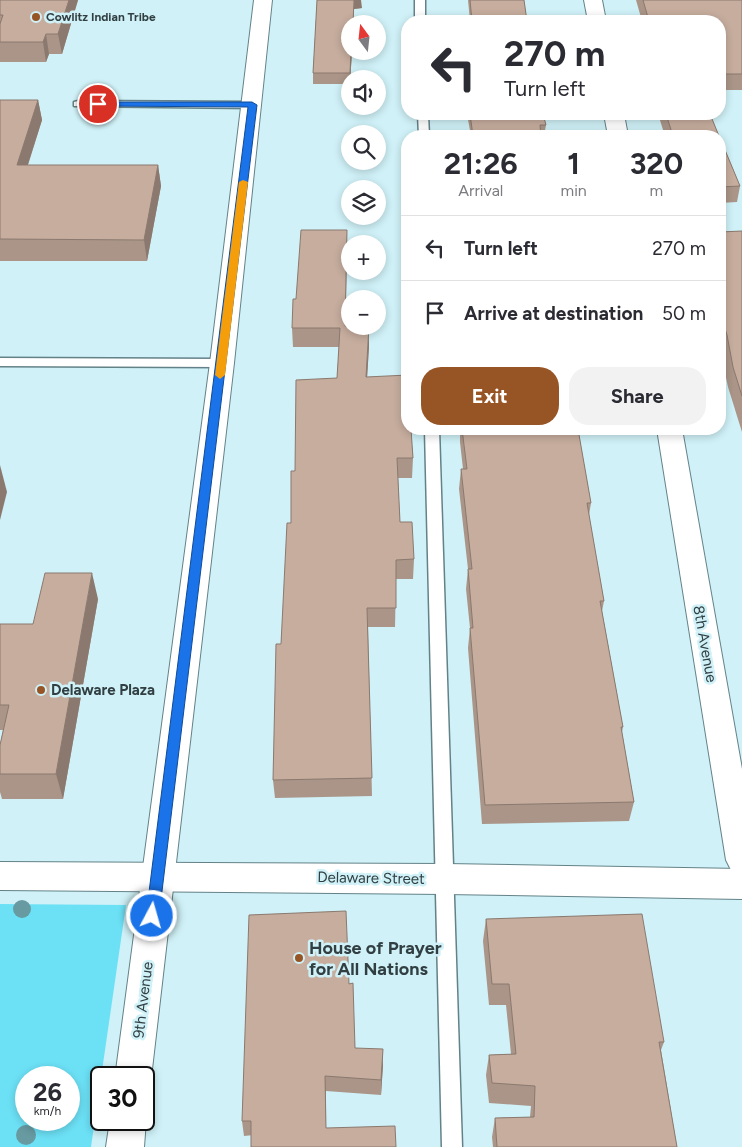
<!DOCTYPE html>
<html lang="en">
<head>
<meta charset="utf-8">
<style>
  body { margin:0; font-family:Figtree,sans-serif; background:#f2f2f3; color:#2b2b33; height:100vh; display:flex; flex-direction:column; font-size:19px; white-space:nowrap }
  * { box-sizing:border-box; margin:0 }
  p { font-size:16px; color:#7c7c81 }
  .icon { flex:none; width:28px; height:28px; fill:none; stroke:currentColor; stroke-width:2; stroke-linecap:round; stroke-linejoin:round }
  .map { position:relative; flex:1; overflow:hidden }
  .panel { position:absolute; left:401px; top:130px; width:325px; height:305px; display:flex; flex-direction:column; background:#fff; border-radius:20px; box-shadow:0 2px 8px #0003 }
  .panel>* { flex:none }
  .hud { position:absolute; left:401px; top:15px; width:325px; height:105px; border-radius:20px; box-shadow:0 2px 8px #0003; background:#fff; color:#2b2b33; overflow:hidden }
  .needle { width:32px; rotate:345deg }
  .tools { position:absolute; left:341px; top:15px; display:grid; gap:10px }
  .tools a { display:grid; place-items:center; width:45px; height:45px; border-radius:50%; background:#fff; box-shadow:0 2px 8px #0003; font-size:25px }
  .speed { position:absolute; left:15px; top:1066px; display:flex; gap:10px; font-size:25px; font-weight:700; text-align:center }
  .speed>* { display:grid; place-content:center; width:65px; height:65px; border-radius:50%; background:#fff; box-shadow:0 2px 8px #0003; line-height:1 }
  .speed small { font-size:12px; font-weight:400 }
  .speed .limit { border:2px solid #111; border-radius:8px; background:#fff; color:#111 }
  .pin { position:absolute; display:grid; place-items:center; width:42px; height:42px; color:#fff; margin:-21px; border:2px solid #fff; border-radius:50%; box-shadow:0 1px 5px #0007 }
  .me { position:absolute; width:55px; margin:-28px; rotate:6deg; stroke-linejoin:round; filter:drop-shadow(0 0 4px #0008) }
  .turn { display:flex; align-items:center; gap:18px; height:105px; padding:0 20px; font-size:22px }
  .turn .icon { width:65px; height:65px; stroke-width:2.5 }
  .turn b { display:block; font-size:35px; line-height:42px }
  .eta { display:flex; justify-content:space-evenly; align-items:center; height:85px; text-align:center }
  .eta b { font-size:30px; font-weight:700; line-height:35px }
  .cta { display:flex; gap:10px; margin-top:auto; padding:10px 20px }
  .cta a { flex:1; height:58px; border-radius:20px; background:#975424; color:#fff; font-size:20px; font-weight:700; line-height:58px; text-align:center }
  .cta a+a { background:#f2f2f3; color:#2b2b33 }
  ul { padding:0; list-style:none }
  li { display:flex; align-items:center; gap:15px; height:65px; padding:0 20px; border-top:1px solid #e1e1e2 }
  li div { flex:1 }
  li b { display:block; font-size:19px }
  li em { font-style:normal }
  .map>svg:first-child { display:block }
</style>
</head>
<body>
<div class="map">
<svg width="742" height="1147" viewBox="0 0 742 1147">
  <rect width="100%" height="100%" fill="#cff1f7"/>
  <!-- green -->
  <path fill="#6ce1f6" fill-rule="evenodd" d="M 0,904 L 126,905 L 91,1147 L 0,1147 ZM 26,1078 L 69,1078 L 69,1120 L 26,1120 Z"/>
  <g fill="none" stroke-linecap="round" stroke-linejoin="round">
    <!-- service casing -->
    <g stroke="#638288" stroke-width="3">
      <g id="service">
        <rect x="415" y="0" width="10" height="21"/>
        <path d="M 78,101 L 252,102 L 257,105 L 252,108 L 74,106 L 74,102 Z"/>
        <path d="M 418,114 L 428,114 L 429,136 L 419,136 Z"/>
        <path d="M 0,358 L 222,359 L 229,363 L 222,367 L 0,366 Z"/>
        <path d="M 425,429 L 439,429 L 462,1147 L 442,1147 Z"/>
      </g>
    </g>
    <!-- minor casing -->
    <g stroke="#638288" stroke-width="2">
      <g id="minor">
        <path d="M 254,0 L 272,0 L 234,363 L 151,1078 L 144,1091 L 144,1078 L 115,1078 L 210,363 Z"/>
        <path d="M 584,0 L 602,0 L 606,21 L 588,21 Z"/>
        <path d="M 604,114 L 624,114 L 628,136 L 608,136 Z"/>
        <path d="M 657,429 L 682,429 L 742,769 L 742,874 L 731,870 L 726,860 Z"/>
        <path d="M 144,1113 L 146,1120 L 144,1147 L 106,1147 L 110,1120 L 144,1120 Z"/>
      </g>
    </g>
    <!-- tertiary casing -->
    <g stroke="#638288" stroke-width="2">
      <path id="tertiary" d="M 0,862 L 445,864 L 742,869 L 742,899 L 445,894 L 0,890 Z"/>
    </g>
    <!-- service -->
    <use href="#service" fill="#fff" fill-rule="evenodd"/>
    <!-- minor -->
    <use href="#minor" fill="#fff" fill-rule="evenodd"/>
    <!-- tertiary -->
    <use href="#tertiary" fill="#fff" fill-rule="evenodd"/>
  </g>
  <!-- trees -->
  <g fill="#689aa2">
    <circle cx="22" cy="909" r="9"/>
    <circle cx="26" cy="1135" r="10"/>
  </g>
  <!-- wall -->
  <g fill="#aa9588">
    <path d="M 0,0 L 78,0 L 62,54 L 49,54 L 46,62 L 0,62 Z"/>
    <path d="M 317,0 L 362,8 L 354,9 L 353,24 L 350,24 L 350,51 L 352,51 L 350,84 L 313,84 L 313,73 Z"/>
    <path d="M 468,0 L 524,0 L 527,21 L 470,21 Z"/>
    <path d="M 636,0 L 742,0 L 742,90 L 720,90 L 720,21 L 642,21 Z"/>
    <path d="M 0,100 L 38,100 L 42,120 L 28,165 L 158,165 L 161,186 L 147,261 L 0,261 Z"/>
    <path d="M 467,114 L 543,114 L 546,125 L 544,136 L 471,136 Z"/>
    <path d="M 658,114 L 710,114 L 719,136 L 665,136 Z"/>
    <path d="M 720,138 L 740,186 L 737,202 L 720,203 Z"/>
    <path d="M 347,230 L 345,326 L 369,346 L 367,377 L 408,429 L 412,429 L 412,431 L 411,431 L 413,458 L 412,478 L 398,478 L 400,522 L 414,559 L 413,579 L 396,579 L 395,627 L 368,627 L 372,796 L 275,798 L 273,780 L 281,644 L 295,471 L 337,378 L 339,347 L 293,347 L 292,328 Z"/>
    <path d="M 742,231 L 742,432 L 728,387 L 720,349 L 720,232 Z"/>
    <path d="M 460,429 L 578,429 L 591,503 L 589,515 L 604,601 L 602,611 L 623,727 L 622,732 L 634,802 L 629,821 L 482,824 L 468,648 L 470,628 L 466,589 L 468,569 L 459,489 L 461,469 L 463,469 L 460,442 Z"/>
    <path d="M 98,599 L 63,799 L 2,799 L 0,792 L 0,745 L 3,730 L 0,730 L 0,624 L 33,624 Z"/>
    <path d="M 486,919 L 664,1042 L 661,1050 L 677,1147 L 493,1147 L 492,1137 L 495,1118 L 530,1117 L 531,1106 L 489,1103 L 486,1075 L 489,1055 L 511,1054 L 506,1005 L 489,1005 L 483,941 Z"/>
    <path d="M 349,984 L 355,1048 L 383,1064 L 381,1095 L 326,1091 L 326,1128 L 244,1136 L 242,1121 Z"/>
  </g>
  <!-- shaded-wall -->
  <g fill="#8b796f">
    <path d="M 69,0 L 78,0 L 62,54 L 58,34 Z"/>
    <path d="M 354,0 L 361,0 L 362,8 L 354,9 L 353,24 Z"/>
    <path d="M 46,34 L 49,54 L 46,62 L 43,42 Z"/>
    <path d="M 351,51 L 352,51 L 350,84 L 350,73 Z"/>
    <path d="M 38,100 L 42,120 L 21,186 L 17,165 Z"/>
    <path d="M 158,165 L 161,186 L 147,261 L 144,240 Z"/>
    <path d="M 347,230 L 347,250 L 345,346 L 345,326 Z"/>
    <path d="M 369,326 L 369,346 L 366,396 L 366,377 Z"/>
    <path d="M 0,465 L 7,492 L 0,520 Z"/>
    <path d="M 92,573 L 98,599 L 63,799 L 56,774 Z"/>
    <path d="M 383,1049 L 383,1064 L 381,1095 L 381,1080 Z"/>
    <path d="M 325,1076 L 326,1091 L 326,1143 L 326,1128 Z"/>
  </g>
  <!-- building -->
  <g fill="#c6ad9e" stroke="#8b796f">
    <path d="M 0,0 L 69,0 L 58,34 L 46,34 L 43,42 L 0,42 L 0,24 L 3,15 L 0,15 Z"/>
    <path d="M 317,0 L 354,0 L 353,24 L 350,24 L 350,51 L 351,51 L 350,73 L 313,73 Z"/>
    <path d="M 470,0 L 524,0 L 527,21 L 472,21 Z"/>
    <path d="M 643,0 L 742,0 L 742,74 L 720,74 L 720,21 L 649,21 Z"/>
    <path d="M 0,100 L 38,100 L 17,165 L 158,165 L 144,240 L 0,239 Z"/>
    <path d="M 470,114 L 543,114 L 546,125 L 540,125 L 541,136 L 473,136 Z"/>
    <path d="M 666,114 L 710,114 L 719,136 L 670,136 L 673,136 Z"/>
    <path d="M 720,138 L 740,186 L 720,187 Z"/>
    <path d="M 301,230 L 347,230 L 345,326 L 369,326 L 366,377 L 408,375 L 408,429 L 411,429 L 413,458 L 397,458 L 400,522 L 412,522 L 414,559 L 396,560 L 396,608 L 367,608 L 372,778 L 273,780 L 276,644 L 281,644 L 287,523 L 291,523 L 291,471 L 295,471 L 296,380 L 337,378 L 340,328 L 292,328 L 293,299 L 296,299 Z"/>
    <path d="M 742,231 L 742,396 L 733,367 L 727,335 L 720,313 L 720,232 Z"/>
    <path d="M 462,429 L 578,429 L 591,503 L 587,503 L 604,601 L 600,601 L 623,727 L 621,727 L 634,802 L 485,805 L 470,628 L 473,628 L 468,569 L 472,569 L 461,469 L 467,469 Z"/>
    <path d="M 45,573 L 92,573 L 56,774 L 0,774 L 0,745 L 9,705 L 0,705 L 0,624 L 33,624 Z"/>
    <path d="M 346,911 L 349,984 L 353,983 L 355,1048 L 383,1049 L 381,1080 L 325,1076 L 326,1128 L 395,1126 L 396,1147 L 251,1147 L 251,1121 L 242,1121 L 249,915 Z"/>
    <path d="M 642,914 L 664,1042 L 659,1042 L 677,1147 L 497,1147 L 495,1118 L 534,1117 L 535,1086 L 492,1083 L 489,1055 L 516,1054 L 509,984 L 492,984 L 486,919 Z"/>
  </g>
  <!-- route -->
  <path fill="#1a73e8" stroke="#114b97" d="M 95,102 L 252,102 L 257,105 L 159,916 L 157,921 L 152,923 L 148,921 L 146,916 L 248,107 L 98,106 L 94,104 Z"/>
  <!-- slow -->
  <path fill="#f59e0b" d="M 243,180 L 248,182 L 225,375 L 220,379 L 215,375 L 239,182 Z"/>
  <!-- markers -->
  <g fill="#975424" stroke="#cff1f7" stroke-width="2">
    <circle cx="36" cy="17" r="5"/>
    <circle cx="41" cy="690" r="5"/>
    <circle cx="299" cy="958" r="5"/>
  </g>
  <g text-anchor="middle" stroke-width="5" stroke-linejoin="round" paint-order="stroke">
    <!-- far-poi labels -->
    <g font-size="12" font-weight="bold" fill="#323f42" stroke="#cff1f7" text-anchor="start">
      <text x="46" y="21">Cowlitz Indian Tribe</text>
    </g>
    <!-- street labels -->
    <g font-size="15" fill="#323f42" stroke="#cff1f7">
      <text transform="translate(705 644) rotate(80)" y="5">8th Avenue</text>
      <text transform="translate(371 878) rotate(1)" y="5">Delaware Street</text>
      <text transform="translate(143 1000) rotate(-83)" y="5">9th Avenue</text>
    </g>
    <!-- poi labels -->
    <g font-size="15" font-weight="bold" fill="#323f42" stroke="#cff1f7" text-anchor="start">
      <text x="51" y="695">Delaware Plaza</text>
    </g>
    <!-- near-poi labels -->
    <g font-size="18" font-weight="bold" fill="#323f42" stroke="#cff1f7" text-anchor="start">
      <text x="309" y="954">House of Prayer<tspan x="309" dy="21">for All Nations</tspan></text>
    </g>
  </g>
</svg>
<div class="tools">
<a><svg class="needle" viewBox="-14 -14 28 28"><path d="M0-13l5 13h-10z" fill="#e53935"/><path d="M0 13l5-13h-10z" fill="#7c7c81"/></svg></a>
<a><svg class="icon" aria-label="sound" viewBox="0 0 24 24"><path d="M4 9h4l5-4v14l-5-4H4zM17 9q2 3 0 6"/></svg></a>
<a><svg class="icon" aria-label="search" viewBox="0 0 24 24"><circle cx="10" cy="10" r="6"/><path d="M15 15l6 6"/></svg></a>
<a><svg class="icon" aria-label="layers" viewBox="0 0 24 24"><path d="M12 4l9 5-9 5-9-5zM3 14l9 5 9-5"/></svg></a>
<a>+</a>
<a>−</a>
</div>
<div class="speed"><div>26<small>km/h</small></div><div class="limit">30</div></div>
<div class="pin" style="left:98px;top:104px;background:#d93025"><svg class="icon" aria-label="arrive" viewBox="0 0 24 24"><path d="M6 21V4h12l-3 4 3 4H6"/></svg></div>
<svg class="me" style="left:152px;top:916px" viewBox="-20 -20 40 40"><circle r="17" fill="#1a73e8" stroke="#fff" stroke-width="3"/><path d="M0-11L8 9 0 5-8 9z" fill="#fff"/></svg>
<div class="hud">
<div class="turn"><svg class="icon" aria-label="left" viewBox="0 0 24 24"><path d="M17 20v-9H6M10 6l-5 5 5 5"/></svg><div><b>270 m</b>Turn left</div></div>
</div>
<section class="panel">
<div class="eta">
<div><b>21:26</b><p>Arrival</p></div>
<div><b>1</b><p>min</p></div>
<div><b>320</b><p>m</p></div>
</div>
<ul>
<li><svg class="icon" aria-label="left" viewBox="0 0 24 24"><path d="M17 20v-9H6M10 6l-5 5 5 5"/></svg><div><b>Turn left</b></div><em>270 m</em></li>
<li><svg class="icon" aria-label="arrive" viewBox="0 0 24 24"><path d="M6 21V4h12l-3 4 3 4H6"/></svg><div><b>Arrive at destination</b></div><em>50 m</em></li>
</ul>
<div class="cta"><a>Exit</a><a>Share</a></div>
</section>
</div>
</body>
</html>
